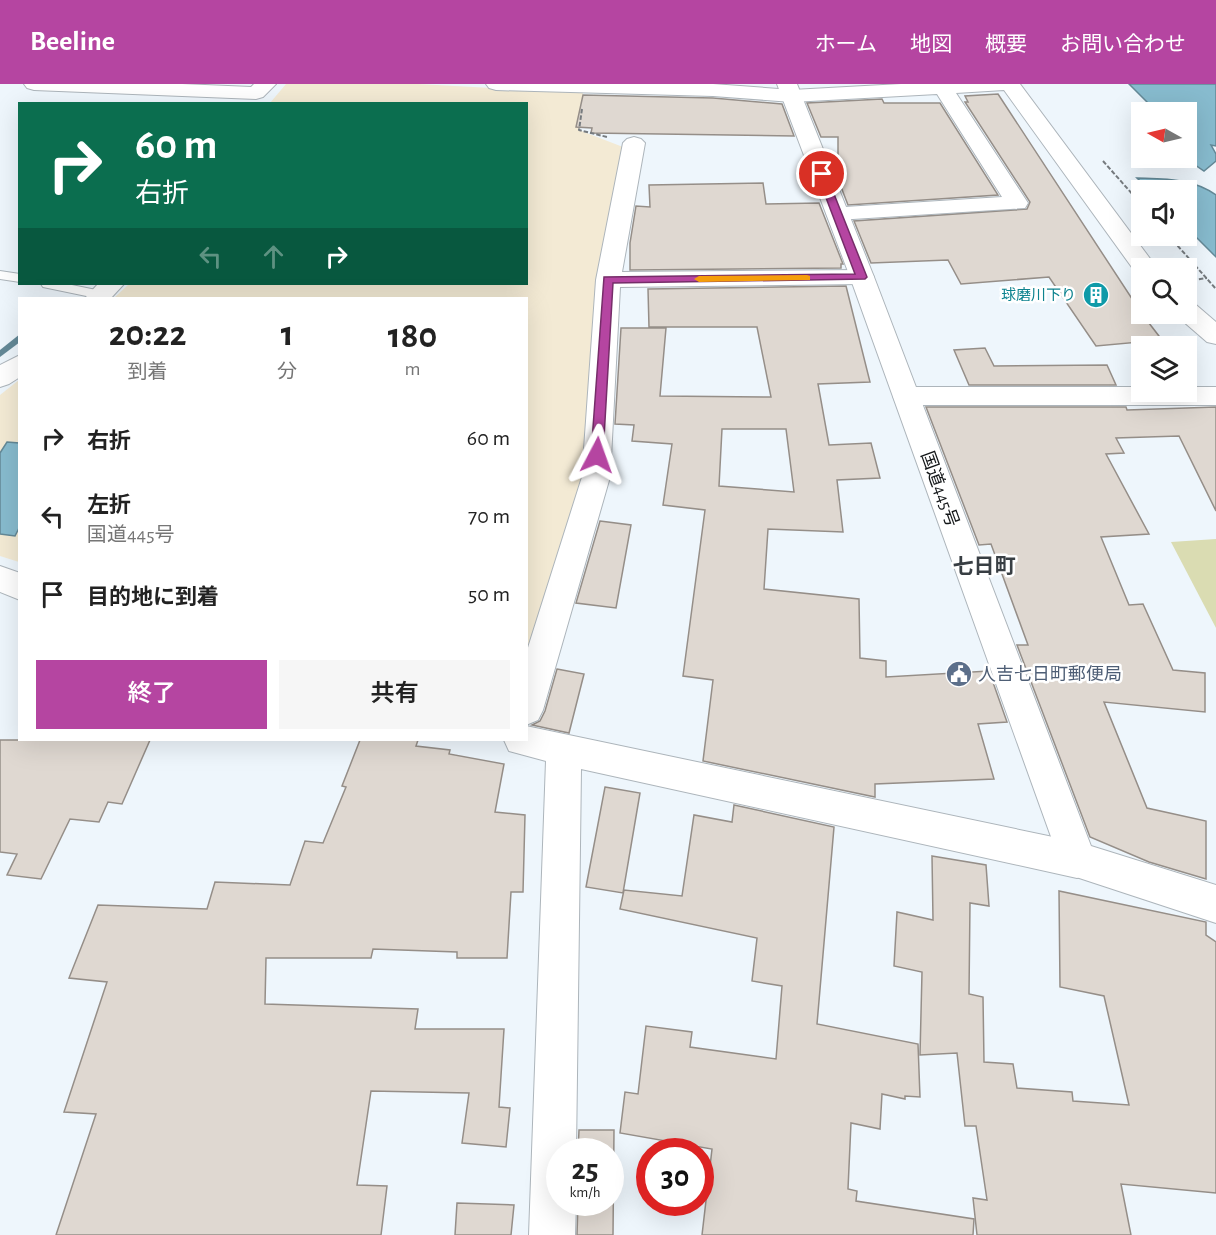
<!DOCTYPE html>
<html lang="ja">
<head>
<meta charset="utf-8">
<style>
  body { margin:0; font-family:"Alegreya Sans","Noto Sans JP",sans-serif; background:#f6f6f6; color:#222; height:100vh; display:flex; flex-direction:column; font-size:22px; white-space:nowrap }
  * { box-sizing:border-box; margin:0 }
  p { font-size:20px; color:#767676 }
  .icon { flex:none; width:33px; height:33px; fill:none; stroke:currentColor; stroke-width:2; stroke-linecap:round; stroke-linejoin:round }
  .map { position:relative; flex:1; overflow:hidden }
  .sheet { position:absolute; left:18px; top:213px; width:510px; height:444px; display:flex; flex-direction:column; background:#fff; border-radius:0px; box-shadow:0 6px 24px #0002 }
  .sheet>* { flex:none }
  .guide { position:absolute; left:18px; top:18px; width:510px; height:183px; border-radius:0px; box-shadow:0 6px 24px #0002; background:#0b6e4f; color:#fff; overflow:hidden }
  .needle { width:39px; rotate:278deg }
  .tools { position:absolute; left:1131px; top:18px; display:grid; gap:12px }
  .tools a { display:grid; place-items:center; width:66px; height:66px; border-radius:0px; background:#fff; box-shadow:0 6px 24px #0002; font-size:30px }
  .speed { position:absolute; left:546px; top:1054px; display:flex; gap:12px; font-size:30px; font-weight:700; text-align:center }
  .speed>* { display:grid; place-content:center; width:78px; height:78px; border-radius:50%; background:#fff; box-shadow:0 6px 24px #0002; line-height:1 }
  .speed small { font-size:15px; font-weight:400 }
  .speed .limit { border:9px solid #d22; background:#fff; color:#111 }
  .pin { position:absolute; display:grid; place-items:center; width:51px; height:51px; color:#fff; margin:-26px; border:3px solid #fff; border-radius:50%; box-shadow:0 2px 6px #0007 }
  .me { position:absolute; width:66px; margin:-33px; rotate:4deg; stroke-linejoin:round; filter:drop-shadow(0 0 4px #0008) }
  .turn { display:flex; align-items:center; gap:21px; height:126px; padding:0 18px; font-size:27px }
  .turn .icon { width:78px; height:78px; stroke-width:2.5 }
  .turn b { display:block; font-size:42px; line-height:51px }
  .lanes { display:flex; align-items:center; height:57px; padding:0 18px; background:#0003; justify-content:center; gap:30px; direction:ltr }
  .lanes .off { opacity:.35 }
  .eta { display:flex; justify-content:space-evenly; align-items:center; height:102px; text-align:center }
  .eta b { font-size:36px; font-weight:600; line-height:42px }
  .primary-button { display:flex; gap:12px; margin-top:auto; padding:12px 18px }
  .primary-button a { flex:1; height:69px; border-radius:0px; background:#b545a1; color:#fff; font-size:24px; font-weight:600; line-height:69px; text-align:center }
  .primary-button a+a { background:#f6f6f6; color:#222 }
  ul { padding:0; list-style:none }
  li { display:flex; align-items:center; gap:18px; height:78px; padding:0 18px }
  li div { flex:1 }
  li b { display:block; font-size:22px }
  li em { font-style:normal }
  header { display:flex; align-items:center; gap:36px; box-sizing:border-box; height:84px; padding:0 30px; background:#b545a1; color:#fff }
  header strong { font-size:28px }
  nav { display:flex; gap:33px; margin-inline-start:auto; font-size:21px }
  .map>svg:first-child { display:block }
</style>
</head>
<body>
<header>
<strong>Beeline</strong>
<nav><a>ホーム</a><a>地図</a><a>概要</a><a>お問い合わせ</a></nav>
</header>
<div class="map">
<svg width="1216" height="1151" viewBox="0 0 1216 1151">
  <rect width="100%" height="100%" fill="#eef6fc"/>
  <!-- education -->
  <g fill="#f3ead4">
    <path d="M 286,0 L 418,0 L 583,9 L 579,46 L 623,63 L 581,408 L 527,598 L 526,214 L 114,214 L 129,200 L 526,200 L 526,20 L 270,19 Z"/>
    <path d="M 19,296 L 19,478 L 0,472 L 0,311 Z"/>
  </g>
  <!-- green -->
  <path fill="#dadcb2" d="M 1216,455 L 1216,544 L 1171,458 Z"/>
  <!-- water -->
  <g fill="#87bbce" stroke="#648997" stroke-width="1.5">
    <path d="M 1129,0 L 1216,0 L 1216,62 L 1211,61 L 1216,70 L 1216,77 L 1204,87 L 1185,74 L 1186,28 L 1157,28 Z"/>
    <path d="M 1137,94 C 1165,95 1193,94 1216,111 L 1216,173 L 1187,144 L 1186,106 L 1150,106 Z"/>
    <path d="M 7,358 L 19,359 L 19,444 L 15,452 L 0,450 L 0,369 Z"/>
  </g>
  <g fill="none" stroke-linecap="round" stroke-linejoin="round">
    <!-- stream -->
    <path fill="#648997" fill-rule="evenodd" d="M 20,250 L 20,258 L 0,273 L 0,266 Z"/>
  </g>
  <!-- building -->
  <g fill="#dfd8d1" stroke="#958e88" stroke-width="1.5" fill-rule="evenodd">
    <path d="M 998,10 L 1142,230 L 1162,256 L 1096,262 L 1049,193 L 961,200 L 948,176 L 871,179 L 854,137 L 1027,125 L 1030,118 L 965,18 L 968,18 L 965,12 Z"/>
    <path d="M 583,11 L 713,14 L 782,20 L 794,52 L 591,49 L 592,44 L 576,43 Z"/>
    <path d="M 882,15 L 884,19 L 940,19 L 998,111 L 848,121 L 838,95 L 838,53 L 821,53 L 807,19 Z"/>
    <path d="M 763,99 L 766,120 L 819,119 L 843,180 L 841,180 L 841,184 L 630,186 L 630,159 L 636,122 L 650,123 L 649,101 Z"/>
    <path d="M 846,202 L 870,298 L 818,300 L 829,361 L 871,359 L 880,394 L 837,396 L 843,448 L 768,445 L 764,505 L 859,515 L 860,574 L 886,577 L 886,593 L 989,587 L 1007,638 L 978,640 L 994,695 L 875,700 L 875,713 L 703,677 L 713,596 L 683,592 L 705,426 L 663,421 L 672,360 L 632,357 L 634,341 L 615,340 L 621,244 L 666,244 L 660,312 L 771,313 L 757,243 L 649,243 L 648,205 ZM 722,345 L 786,345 L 794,408 L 719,402 Z"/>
    <path d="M 985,264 L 994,282 L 1107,281 L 1116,301 L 969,301 L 954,266 Z"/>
    <path d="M 926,323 L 1126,323 L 1127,326 L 1216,323 L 1216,427 L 1179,352 L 1116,354 L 1124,369 L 1106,370 L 1149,450 L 1101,453 L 1129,521 L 1143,520 L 1173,586 L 1205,589 L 1205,628 L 1104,618 L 1147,724 L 1206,737 L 1206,795 L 1149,778 L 1090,753 L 1017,561 L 1028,561 L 991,460 L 979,461 Z"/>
    <path d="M 600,437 L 631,441 L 616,524 L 576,519 Z"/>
    <path d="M 557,585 L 584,590 L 569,649 L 532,641 L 540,637 L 545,627 Z"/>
    <path d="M 0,656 L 150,656 L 122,720 L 108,718 L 99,738 L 70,735 L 41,795 L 7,791 L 17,770 L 0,768 Z"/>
    <path d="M 360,656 L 418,656 L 416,662 L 450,666 L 449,670 L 504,680 L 495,728 L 525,731 L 523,808 L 511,808 L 507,874 L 457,874 L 457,868 L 373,865 L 371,874 L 266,874 L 265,920 L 418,925 L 415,945 L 504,945 L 499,1023 L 510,1024 L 506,1063 L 462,1059 L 469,1009 L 371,1007 L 357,1101 L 387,1102 L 381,1151 L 56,1151 L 96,1030 L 64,1028 L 107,898 L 69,894 L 98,821 L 207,825 L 215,798 L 290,801 L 305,757 L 323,759 L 346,703 L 342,702 Z"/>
    <path d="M 605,703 L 640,709 L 623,809 L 586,803 Z"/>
    <path d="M 734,721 L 834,743 L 817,940 L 918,960 L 920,1013 L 905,1012 L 905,1015 L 882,1010 L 880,1045 L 851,1039 L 848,1105 L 857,1107 L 856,1117 L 974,1135 L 973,1151 L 702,1151 L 712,1065 L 620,1049 L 625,1008 L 638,1010 L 646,942 L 692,948 L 690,963 L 776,975 L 782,902 L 752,897 L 757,854 L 620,825 L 624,806 L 682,812 L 694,731 L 732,738 Z"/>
    <path d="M 932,772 L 986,781 L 989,822 L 970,819 L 969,910 L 983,913 L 984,978 L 1013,980 L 1017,1004 L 1072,1008 L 1073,1017 L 1129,1021 L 1104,912 L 1060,903 L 1059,807 L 1206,838 L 1206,851 L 1216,858 L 1216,1109 L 1121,1100 L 1131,1151 L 977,1151 L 973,1114 L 987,1116 L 976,1042 L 965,1042 L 957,969 L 920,971 L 922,888 L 894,882 L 897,828 L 933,836 Z"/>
    <path d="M 579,1046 L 614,1046 L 613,1151 L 577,1151 L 578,1119 L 610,1119 L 610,1068 L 578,1068 Z"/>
    <path d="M 457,1119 L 514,1121 L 511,1151 L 455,1151 Z"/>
  </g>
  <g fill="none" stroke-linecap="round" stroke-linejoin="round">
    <!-- service casing -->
    <g stroke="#adb5bb" stroke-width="2">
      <g id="service">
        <path d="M 0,187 L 20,190 L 20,198 L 0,195 Z"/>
        <path d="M 41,200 L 67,200 L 106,208 L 108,211 L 106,214 L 96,214 L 43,203 Z"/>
      </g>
    </g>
    <!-- minor casing -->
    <g stroke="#adb5bb" stroke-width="2">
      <g id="minor">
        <path d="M 24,0 L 182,0 L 251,3 L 254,0 L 276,0 L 263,13 L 256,15 L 34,6 L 27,4 Z"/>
        <path d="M 486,0 L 713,0 L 792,6 L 901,0 L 1020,0 L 1157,184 L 1142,184 L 1142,190 L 1136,189 L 1004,6 L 956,9 L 1028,119 L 1025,124 L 837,136 L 829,134 L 826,129 L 829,124 L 1002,113 L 937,10 L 792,18 L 713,12 L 496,6 L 489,4 Z"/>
        <path d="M 634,53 L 641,55 L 645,59 L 622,188 L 862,186 L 871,188 L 874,193 L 871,198 L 862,200 L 620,203 L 610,393 L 543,626 L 538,636 L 526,641 L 526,570 L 582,393 L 596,196 L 623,59 L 627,55 Z"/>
        <path d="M 98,200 L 124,200 L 111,214 L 85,214 Z"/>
        <path d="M 1186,218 L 1195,220 L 1216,238 L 1216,260 L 1207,258 L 1177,232 L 1176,230 L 1186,230 Z"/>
        <path d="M 20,271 L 20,293 L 9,300 L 0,303 L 0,281 Z"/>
        <path d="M 906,303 L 1142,303 L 1142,308 L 1186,308 L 1186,303 L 1216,303 L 1216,321 L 906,321 L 896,319 L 893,312 L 896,305 Z"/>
        <path d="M 0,482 L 20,489 L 20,516 L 0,508 Z"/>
        <path d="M 526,642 L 1077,758 L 1090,763 L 1096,776 L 1090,789 L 1077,794 L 581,685 L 576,1068 L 560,1068 L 560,1119 L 576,1119 L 575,1151 L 529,1151 L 546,677 L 509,667 L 504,656 L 526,656 Z"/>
      </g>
    </g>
    <!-- trunk casing -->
    <g stroke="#adb5bb" stroke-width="2">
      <path id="trunk" d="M 777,0 L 797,0 L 874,193 L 1091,762 L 1216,801 L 1216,839 L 1064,789 L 850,193 Z"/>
    </g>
    <!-- path -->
    <g stroke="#767b7f" stroke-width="2" stroke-dasharray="4.5 2" stroke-linecap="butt">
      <path d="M 582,25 L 579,46 L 607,53"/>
      <path d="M 1103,77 L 1142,121"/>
      <path d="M 1169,152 L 1216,205"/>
      <path d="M 1186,197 L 1207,194"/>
    </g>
    <!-- service -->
    <use href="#service" fill="#fff" fill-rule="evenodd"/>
    <!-- minor -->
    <use href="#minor" fill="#fff" fill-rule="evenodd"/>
    <!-- trunk -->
    <use href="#trunk" fill="#fff" fill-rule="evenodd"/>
  </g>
  <!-- route -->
  <path fill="#b545a1" stroke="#762d69" stroke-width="1.5" d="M 822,87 L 826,90 L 867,193 L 865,195 L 613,199 L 603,371 L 601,374 L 593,374 L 591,371 L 604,193 L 855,190 L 817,90 Z"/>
  <!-- slow -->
  <path fill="#f59e0b" d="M 807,191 L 810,192 L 810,196 L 699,198 L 694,195 L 699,192 Z"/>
  <!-- icons -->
  <defs>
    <g id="building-disc" transform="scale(1.35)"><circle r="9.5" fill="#0f9aa8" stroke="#fff"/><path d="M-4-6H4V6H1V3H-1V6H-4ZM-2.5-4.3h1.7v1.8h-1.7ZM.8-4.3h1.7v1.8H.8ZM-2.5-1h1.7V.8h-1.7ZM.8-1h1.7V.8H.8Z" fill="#fff"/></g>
    <g id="civic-disc" transform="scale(1.35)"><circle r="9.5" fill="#5c6f8a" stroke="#fff"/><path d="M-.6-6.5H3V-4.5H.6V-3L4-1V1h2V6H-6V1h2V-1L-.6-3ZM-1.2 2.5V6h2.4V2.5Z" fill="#fff"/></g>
  </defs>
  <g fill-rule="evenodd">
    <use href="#building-disc" x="1096" y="211"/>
    <use href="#civic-disc" x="959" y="590"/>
  </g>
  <g text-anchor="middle" stroke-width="5" stroke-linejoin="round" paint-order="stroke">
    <!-- far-culture labels -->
    <g font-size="15" fill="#0d838f" stroke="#fff" text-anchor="end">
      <text x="1076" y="216">球磨川下り</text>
    </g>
    <!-- street labels -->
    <g font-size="18" fill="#121517" stroke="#fff">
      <text transform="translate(940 405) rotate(70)" y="6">国道445号</text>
    </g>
    <!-- service labels -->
    <g font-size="18" fill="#4e5e75" stroke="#fff" text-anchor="start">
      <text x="978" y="596">人吉七日町郵便局</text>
    </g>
    <!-- quarter labels -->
    <g font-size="21" font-weight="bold" fill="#383e43" stroke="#fff">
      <text x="984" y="489">七日町</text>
    </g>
  </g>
</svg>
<div class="tools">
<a><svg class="needle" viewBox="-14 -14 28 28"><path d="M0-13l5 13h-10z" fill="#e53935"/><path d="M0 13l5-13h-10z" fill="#767676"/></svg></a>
<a><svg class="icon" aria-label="sound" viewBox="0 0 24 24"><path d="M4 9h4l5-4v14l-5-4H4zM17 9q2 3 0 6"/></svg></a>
<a><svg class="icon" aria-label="search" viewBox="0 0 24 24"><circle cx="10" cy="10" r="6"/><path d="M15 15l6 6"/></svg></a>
<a><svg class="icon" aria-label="layers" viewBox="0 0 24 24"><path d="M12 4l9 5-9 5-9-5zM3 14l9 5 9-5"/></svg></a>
</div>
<div class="speed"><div>25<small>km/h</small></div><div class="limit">30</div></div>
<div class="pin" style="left:822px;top:90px;background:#d93025"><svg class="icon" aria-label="arrive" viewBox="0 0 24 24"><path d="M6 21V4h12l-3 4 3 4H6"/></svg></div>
<svg class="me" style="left:597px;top:371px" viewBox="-20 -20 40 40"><path d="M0-17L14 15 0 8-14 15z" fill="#b545a1" stroke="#fff" stroke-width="4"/></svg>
<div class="guide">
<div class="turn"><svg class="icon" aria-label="right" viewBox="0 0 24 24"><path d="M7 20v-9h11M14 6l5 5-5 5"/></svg><div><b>60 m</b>右折</div></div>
<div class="lanes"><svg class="icon off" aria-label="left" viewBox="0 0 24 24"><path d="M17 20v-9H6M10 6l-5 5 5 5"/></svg><svg class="icon off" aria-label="ahead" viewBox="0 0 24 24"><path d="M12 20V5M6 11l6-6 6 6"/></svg><svg class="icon" aria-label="right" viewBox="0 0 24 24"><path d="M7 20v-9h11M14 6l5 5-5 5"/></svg></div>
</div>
<section class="sheet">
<div class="eta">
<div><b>20:22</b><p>到着</p></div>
<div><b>1</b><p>分</p></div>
<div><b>180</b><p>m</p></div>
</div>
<ul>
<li><svg class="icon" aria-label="right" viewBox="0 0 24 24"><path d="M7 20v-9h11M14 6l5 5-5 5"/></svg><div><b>右折</b></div><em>60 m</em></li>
<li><svg class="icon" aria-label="left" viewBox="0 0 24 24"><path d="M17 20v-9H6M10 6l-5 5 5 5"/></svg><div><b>左折</b><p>国道445号</p></div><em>70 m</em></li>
<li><svg class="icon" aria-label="arrive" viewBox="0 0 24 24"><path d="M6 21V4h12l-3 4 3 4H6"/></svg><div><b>目的地に到着</b></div><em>50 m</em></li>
</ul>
<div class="primary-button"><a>終了</a><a>共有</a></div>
</section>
</div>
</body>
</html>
